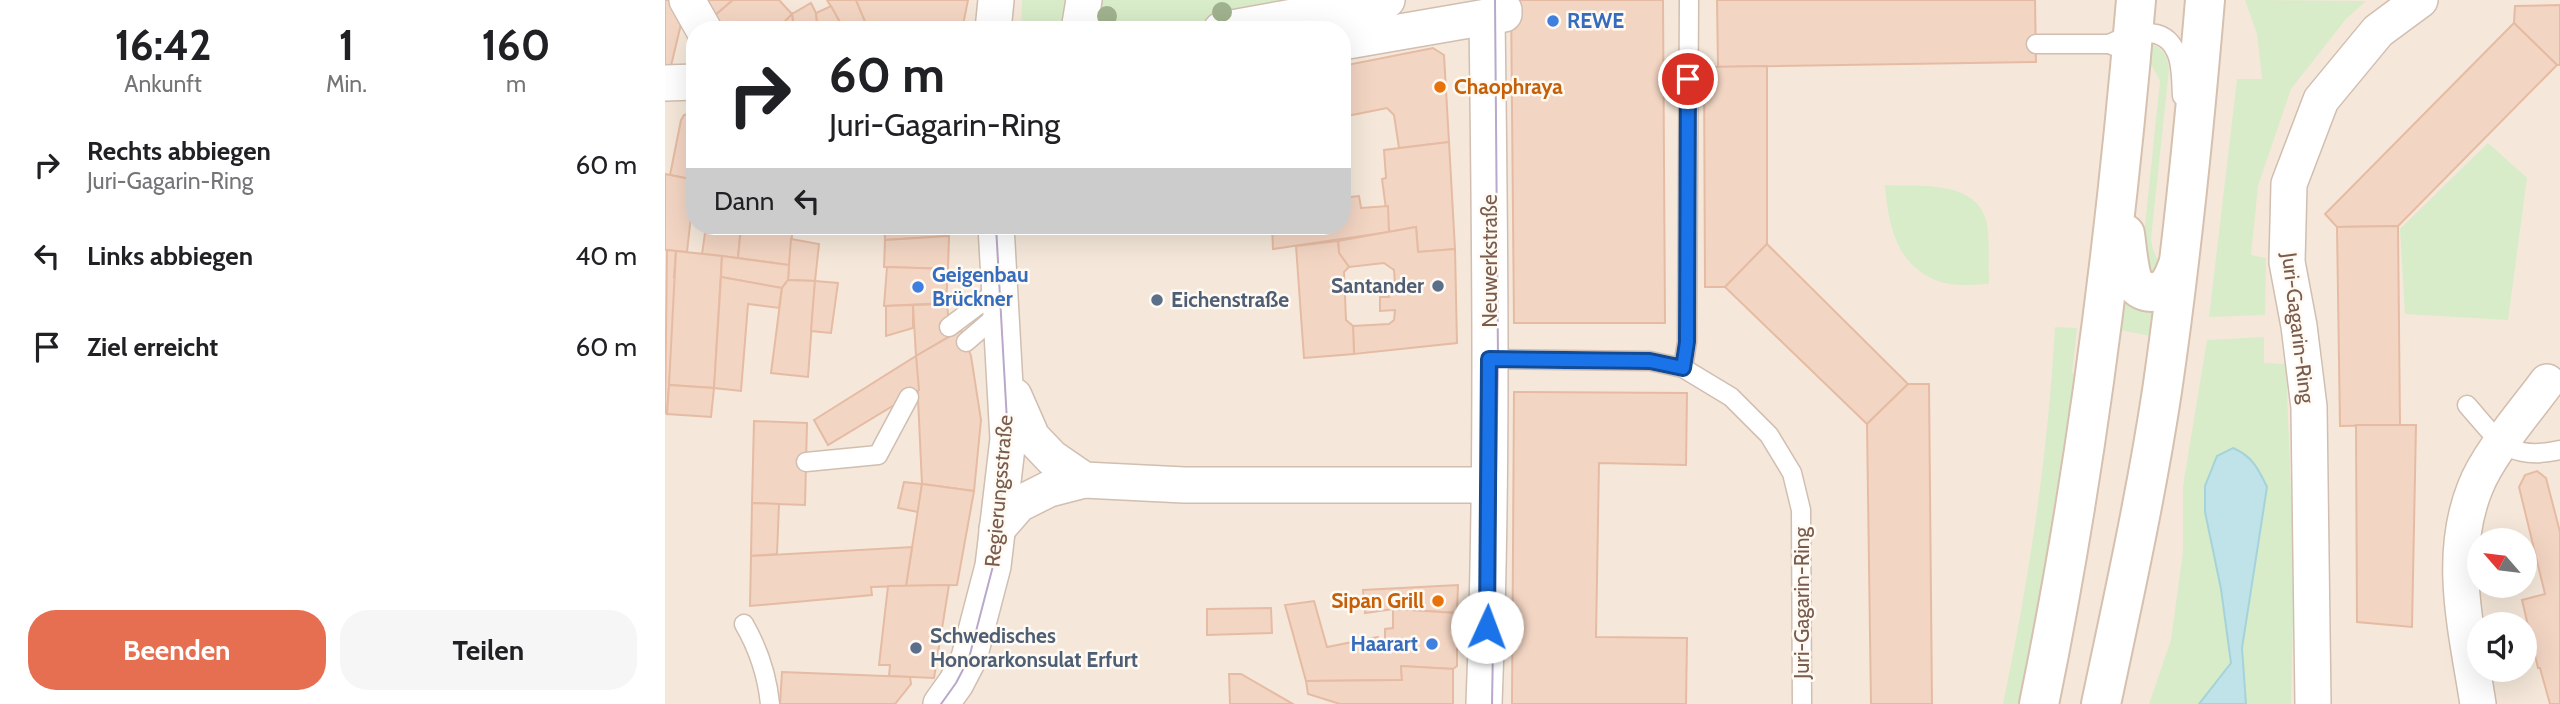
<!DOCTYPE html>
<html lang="de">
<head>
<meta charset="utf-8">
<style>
  body { margin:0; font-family:Cabin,sans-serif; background:#f6f6f6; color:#202124; height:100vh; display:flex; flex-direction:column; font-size:26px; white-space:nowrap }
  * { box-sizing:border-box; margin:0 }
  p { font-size:23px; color:#757577 }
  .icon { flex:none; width:38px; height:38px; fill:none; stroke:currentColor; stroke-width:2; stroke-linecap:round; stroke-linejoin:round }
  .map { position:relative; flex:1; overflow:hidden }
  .panel { display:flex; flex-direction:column; background:#fff; width:665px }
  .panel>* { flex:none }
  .hud { position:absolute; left:21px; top:21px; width:665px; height:214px; border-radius:28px; box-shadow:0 7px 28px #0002; background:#fff; color:#202124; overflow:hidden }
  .needle { width:46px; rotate:298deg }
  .fabs { position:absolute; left:1802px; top:528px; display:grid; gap:14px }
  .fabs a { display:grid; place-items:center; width:70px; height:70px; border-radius:50%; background:#fff; box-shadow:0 7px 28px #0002; font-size:35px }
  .pin { position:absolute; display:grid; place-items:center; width:60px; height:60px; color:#fff; margin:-30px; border:4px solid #fff; border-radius:50%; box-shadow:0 2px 7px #0007 }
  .me { position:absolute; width:77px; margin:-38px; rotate:2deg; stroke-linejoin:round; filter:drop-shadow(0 0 5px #0008) }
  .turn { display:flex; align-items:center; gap:24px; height:147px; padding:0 28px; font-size:32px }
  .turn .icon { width:91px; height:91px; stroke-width:2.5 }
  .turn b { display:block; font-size:49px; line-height:60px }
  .then { display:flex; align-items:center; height:66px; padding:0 28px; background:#0003; gap:14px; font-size:26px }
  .eta { display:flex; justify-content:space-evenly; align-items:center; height:119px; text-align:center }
  .eta b { font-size:42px; font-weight:700; line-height:49px }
  .primary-button { display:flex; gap:14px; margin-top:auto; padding:14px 28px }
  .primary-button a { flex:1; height:80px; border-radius:28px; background:#e76f51; color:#fff; font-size:28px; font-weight:700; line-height:80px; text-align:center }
  .primary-button a+a { background:#f6f6f6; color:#202124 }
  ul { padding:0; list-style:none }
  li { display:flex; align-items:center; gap:21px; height:91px; padding:0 28px }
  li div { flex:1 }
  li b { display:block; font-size:26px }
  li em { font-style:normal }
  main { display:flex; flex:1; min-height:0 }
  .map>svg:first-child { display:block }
</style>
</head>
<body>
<main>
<section class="panel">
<div class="eta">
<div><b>16:42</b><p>Ankunft</p></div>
<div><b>1</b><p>Min.</p></div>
<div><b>160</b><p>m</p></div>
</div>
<ul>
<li><svg class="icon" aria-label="right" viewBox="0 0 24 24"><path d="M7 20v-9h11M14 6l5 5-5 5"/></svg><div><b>Rechts abbiegen</b><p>Juri-Gagarin-Ring</p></div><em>60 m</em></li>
<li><svg class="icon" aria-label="left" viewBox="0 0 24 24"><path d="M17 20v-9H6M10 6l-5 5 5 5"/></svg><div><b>Links abbiegen</b></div><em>40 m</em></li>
<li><svg class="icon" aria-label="arrive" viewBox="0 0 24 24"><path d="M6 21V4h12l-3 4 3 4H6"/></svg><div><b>Ziel erreicht</b></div><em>60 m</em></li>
</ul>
<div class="primary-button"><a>Beenden</a><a>Teilen</a></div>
</section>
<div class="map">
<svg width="1895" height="704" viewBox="0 0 1895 704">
  <rect width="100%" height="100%" fill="#fdf6ec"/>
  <!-- residential -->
  <path fill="#f5e8da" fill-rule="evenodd" d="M 0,0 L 1895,0 L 1895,704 L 0,704 ZM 30,30 L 677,30 L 677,226 L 30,226 ZM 1815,541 L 1860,541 L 1860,586 L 1815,586 ZM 1815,625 L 1860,625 L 1860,670 L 1815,670 Z"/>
  <!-- green -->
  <g fill="#d8ecc9">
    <path d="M 357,0 L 684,0 L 524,30 L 356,30 Z"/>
    <path d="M 1580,0 L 1701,1 L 1681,19 L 1626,89 L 1593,186 L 1586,255 L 1601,258 L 1600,315 L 1544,317 L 1572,79 L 1597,79 L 1592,34 Z"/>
    <path d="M 1488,44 C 1500,51 1503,57 1504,70 L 1486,239 L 1488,250 L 1496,266 L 1490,279 L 1476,264 L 1495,81 L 1482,57 L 1483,47 Z"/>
    <path d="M 1823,143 L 1862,178 L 1843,320 L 1740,314 L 1735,229 Z"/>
    <path d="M 1220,185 C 1256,187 1313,179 1322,224 C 1325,243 1323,265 1324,284 C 1307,285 1286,287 1270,280 C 1230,263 1223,222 1220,185 Z"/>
    <path d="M 1459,294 L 1490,312 L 1486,336 L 1454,330 Z"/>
    <path d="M 1390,327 L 1412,328 L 1407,373 L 1411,374 L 1399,472 L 1356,704 L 1338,704 C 1364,580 1383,453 1390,327 Z"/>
    <path d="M 1599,337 L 1599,363 L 1621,364 L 1629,574 L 1626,704 L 1484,704 L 1506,640 L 1518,551 L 1518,486 L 1542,340 Z"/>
  </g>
  <!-- water -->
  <path fill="#bfe3e8" stroke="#a5d3da" stroke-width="2" d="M 1568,448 C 1587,456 1593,468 1602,487 L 1577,648 L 1581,704 L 1534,704 L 1566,663 L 1556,589 L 1540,512 L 1540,486 L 1552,456 Z"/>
  <!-- building -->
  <g fill="#f3d5c3" stroke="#e6bba3" stroke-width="2">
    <path d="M 0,0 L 5,0 L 16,24 L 5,70 L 0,69 Z"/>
    <path d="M 38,0 L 68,0 L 48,17 Z"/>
    <path d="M 68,0 L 114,0 L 127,14 L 112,30 L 59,30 L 48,17 Z"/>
    <path d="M 162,0 L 191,0 L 202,26 L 178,27 Z"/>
    <path d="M 191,0 L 303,0 L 297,30 L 179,30 L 178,27 L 202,26 Z"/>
    <path d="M 846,0 L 998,0 L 1000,323 L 849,323 Z"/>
    <path d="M 1052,0 L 1370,0 L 1371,62 L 1053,67 Z"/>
    <path d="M 146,3 L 151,13 L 153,30 L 129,30 L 127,14 Z"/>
    <path d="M 1895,5 L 1895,65 L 1892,65 L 1849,23 L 1850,6 Z"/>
    <path d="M 166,6 L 179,30 L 153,30 L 151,13 Z"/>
    <path d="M 127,14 L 129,30 L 112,30 Z"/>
    <path d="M 1849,23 L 1892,65 L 1733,226 L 1672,227 L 1660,214 Z"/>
    <path d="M 768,48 L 779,55 L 784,142 L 734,148 L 729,115 L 722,108 L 677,117 L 677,66 Z"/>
    <path d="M 1102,66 L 1102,244 L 1060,287 L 1040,287 L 1039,67 Z"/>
    <path d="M 30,113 L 30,180 L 5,175 L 16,120 L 19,115 Z"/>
    <path d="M 784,142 L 790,249 L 753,252 L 751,227 L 724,232 L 717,179 L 721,178 L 719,150 Z"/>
    <path d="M 0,174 L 30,180 L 22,252 L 0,250 Z"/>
    <path d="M 694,196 L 696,208 L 723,206 L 724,232 L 608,249 L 607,226 L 677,226 L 677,198 Z"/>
    <path d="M 41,226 L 76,226 L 73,258 L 37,254 Z"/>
    <path d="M 105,226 L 128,226 L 124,265 L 73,258 L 76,227 L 104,229 Z"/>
    <path d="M 219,226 L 284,226 L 284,236 L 220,240 Z"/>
    <path d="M 1733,226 L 1735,425 L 1675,426 L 1672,227 Z"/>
    <path d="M 751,227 L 753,252 L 790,249 L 792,343 L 689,354 L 688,326 L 724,324 L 729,320 L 730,310 L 715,311 L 715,297 L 724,297 L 724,284 L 730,284 L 729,270 L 719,263 L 684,267 L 674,253 L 673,241 Z"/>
    <path d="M 284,236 L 283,269 L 219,267 L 220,240 Z"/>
    <path d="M 126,239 L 154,244 L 150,281 L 123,280 Z"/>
    <path d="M 673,241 L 674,253 L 684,267 L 679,272 L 681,320 L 688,326 L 689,354 L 639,358 L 631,246 Z"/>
    <path d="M 1102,244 L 1243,384 L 1202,424 L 1060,287 Z"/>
    <path d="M 2,250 L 11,251 L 9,277 L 12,277 L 2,414 L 0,413 Z"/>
    <path d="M 11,251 L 57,256 L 49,388 L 4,385 Z"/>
    <path d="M 57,256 L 124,265 L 123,280 L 117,288 L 56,277 Z"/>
    <path d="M 222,267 L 283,269 L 281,303 L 219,306 Z"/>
    <path d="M 56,277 L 117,288 L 114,308 L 83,304 L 76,391 L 49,388 Z"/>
    <path d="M 123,280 L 150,281 L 143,377 L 106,373 L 117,288 Z"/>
    <path d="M 150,281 L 173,283 L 166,333 L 146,331 Z"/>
    <path d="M 282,304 L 285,336 L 251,356 L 248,305 Z"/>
    <path d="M 248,305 L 248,328 L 221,336 L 221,306 Z"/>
    <path d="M 296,330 L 306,356 L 316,420 L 309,491 L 257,484 L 251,356 Z"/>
    <path d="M 251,356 L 254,390 L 163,445 L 149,420 Z"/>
    <path d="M 1243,384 L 1264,384 L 1267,704 L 1206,704 L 1202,424 Z"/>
    <path d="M 4,385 L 49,388 L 46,417 L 2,414 Z"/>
    <path d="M 849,392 L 1022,393 L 1021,465 L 934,463 L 931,637 L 1022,638 L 1021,704 L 847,704 Z"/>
    <path d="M 89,421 L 142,423 L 140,505 L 87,503 Z"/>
    <path d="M 1691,425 L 1751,425 L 1747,627 L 1692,622 Z"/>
    <path d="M 1872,471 L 1881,478 L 1895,532 L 1895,704 L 1885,704 L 1875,668 L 1873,668 L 1857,600 L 1880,594 L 1854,487 L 1860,475 Z"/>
    <path d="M 239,482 L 257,484 L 253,512 L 233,508 Z"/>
    <path d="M 257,484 L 309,491 L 292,585 L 241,586 Z"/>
    <path d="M 87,503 L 114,504 L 112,554 L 86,556 Z"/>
    <path d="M 247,547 L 241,586 L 206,587 L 207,595 L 85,606 L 86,556 Z"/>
    <path d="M 284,585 L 269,678 L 224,676 L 225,665 L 214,665 L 223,586 Z"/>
    <path d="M 793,585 L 792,613 L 728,609 L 700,613 L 698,590 Z"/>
    <path d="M 649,601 L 662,647 L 713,637 L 714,642 L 720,642 L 720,629 L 728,628 L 728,609 L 792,613 L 792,666 L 788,669 L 736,666 L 737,680 L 641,681 L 620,605 Z"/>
    <path d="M 606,608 L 607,633 L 542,635 L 542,609 Z"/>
    <path d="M 736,666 L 788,669 L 788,704 L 675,704 L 643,694 L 641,681 L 737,680 Z"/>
    <path d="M 117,672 L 245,677 L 246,684 L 230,704 L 115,704 Z"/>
    <path d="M 564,674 L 576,674 L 628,704 L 565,704 Z"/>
  </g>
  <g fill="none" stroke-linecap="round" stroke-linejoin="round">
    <!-- lane casing -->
    <g stroke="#d1beb0" stroke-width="21">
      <g id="lane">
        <path d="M 1371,44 L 1444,44 L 1454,48"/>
        <path d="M 1444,44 C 1465,34 1498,22 1511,52 C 1517,64 1516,82 1517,96"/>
        <path d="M 284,327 L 336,288"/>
        <path d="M 301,342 L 337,311"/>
        <path d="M 824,359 L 985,361 L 1018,368 L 1066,397 L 1104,435 L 1127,473 L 1136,510 L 1137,704"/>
        <path d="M 1018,368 L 1022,342 L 1024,0"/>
        <path d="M 1802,405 C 1833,440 1843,462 1895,450"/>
        <path d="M 141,462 L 213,455 L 244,397"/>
        <path d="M 79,624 C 94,650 102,674 105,704"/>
      </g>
    </g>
    <!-- street casing -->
    <g stroke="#d1beb0" stroke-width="38">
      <g id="street">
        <path d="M 22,0 L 39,30"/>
        <path d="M 328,30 L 331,0"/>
        <path d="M 414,30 L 419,0"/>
        <path d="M 556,30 L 722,0"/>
        <path d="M 677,42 L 839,14 L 839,10"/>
        <path d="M 0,83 L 30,82"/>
        <path d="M 349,396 L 367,437 L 387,458 L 419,480"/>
        <path d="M 332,529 L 354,504 L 384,489 L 419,480 L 519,485 L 824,485"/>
        <path d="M 276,704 L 291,683 L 304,658 L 328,566 L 343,439 L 331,226"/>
        <path d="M 819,704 C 828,475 825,246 822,17"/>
        <path d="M 1648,704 L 1644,407 L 1634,326 L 1622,262 L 1624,184 L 1656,100 L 1713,31 L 1755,0"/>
        <path d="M 1813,704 C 1802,632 1782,558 1810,488 C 1823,454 1860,412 1882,382"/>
      </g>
    </g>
    <!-- secondary casing -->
    <g stroke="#d6c0b0" stroke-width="42">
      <g id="secondary">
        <path d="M 1460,234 C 1462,248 1463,264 1467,278 C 1472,293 1492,297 1503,285 C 1508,279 1510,272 1513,265"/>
        <path d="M 1374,704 C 1422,471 1451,237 1471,0"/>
        <path d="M 1436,704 C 1458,600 1481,496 1497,391 C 1516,261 1529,131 1540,0"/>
      </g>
    </g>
    <!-- lane -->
    <use href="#lane" stroke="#fff" stroke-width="18"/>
    <!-- street -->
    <use href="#street" stroke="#fff" stroke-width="35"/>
    <!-- secondary -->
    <use href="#secondary" stroke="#fff" stroke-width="38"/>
    <!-- tram -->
    <g stroke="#b9a8c9" stroke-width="2">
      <path d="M 276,704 L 291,683 L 304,658 L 328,566 L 343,439 L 331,226"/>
      <path d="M 827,704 L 833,359 L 830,0"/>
    </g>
  </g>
  <!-- trees -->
  <g fill="#a0b28e">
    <circle cx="557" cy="12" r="10"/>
    <circle cx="442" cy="16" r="10"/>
  </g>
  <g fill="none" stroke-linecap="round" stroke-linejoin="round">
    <!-- route casing -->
    <g stroke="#114b97" stroke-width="18">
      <path id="route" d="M 822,627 L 824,359 L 985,361 L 1018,368 L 1022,342 L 1023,79"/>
    </g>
    <!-- route -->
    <use href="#route" stroke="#1a73e8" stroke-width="12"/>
  </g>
  <!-- markers -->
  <g fill="#3f7fe0" stroke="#fffaf3" stroke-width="2.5">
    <circle cx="888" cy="21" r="7"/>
    <circle cx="253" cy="287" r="7"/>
    <circle cx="767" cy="644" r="7"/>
  </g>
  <g fill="#e8710a" stroke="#fffaf3" stroke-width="2.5">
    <circle cx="775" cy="87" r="7"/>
    <circle cx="773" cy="601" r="7"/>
  </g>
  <g fill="#5c6f8a" stroke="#fffaf3" stroke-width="2.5">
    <circle cx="773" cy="286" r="7"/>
    <circle cx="492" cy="300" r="7"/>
    <circle cx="251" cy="648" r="7"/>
  </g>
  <g text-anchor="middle" stroke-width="5" stroke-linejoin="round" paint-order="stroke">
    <!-- shop labels -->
    <g font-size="21" font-weight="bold" fill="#366cbe" stroke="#fffaf3" text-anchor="start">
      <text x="902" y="28">REWE</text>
      <text x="267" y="282">Geigenbau<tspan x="267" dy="24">Brückner</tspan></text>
      <text x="753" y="651" text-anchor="end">Haarart</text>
    </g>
    <!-- food labels -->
    <g font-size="21" font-weight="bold" fill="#c56008" stroke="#fffaf3" text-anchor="start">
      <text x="789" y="94">Chaophraya</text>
      <text x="759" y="608" text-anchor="end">Sipan Grill</text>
    </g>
    <!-- street labels -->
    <g font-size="21" fill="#7a5c4d" stroke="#fffaf3">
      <text transform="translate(825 261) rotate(-90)" y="7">Neuwerkstraße</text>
      <text transform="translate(1633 328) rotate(83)" y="7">Juri-Gagarin-Ring</text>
      <text transform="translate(334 491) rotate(-85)" y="7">Regierungsstraße</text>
      <text transform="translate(1137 603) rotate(-90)" y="7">Juri-Gagarin-Ring</text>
    </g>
    <!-- service labels -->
    <g font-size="21" font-weight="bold" fill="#4e5e75" stroke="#fffaf3" text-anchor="start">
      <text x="759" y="293" text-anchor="end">Santander</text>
      <text x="506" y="307">Eichenstraße</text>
      <text x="265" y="643">Schwedisches<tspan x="265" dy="24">Honorarkonsulat Erfurt</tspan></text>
    </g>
  </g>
</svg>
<div class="fabs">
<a><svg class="needle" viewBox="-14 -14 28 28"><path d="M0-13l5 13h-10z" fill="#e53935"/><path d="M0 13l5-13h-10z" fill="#757577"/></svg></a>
<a><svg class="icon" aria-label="sound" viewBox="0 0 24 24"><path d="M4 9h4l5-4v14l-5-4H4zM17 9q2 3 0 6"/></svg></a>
</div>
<div class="pin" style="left:1023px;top:79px;background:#d93025"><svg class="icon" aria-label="arrive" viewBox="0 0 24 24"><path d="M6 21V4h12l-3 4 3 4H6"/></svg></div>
<svg class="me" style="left:822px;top:627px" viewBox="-20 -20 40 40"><circle r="19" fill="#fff"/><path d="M0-13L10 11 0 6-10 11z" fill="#1a73e8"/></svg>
<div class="hud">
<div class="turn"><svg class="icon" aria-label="right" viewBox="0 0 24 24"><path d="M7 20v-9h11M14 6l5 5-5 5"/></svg><div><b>60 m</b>Juri-Gagarin-Ring</div></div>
<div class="then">Dann<svg class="icon" aria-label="left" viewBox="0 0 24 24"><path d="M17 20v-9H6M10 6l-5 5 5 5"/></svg></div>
</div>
</div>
</main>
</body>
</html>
